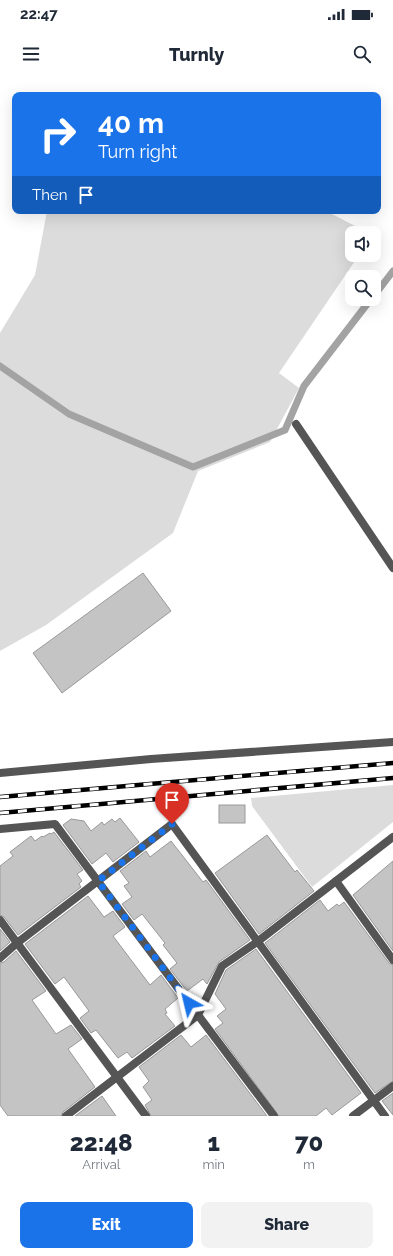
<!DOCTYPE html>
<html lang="en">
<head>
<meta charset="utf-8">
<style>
  body { margin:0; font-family:Raleway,sans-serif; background:#f2f2f3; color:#1f2937; height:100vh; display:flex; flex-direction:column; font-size:15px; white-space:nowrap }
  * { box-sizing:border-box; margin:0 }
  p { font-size:13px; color:#747a83 }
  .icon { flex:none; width:22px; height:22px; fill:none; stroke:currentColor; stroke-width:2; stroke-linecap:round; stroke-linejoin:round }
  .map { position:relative; height:1036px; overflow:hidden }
  .panel { display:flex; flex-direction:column; background:#fff; flex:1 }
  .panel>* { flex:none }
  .hud { position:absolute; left:12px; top:12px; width:369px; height:122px; border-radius:8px; box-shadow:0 4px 16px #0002; background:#1a73e8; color:#fff; overflow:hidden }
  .controls { position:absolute; left:345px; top:146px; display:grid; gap:8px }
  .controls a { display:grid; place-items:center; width:36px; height:36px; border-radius:8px; background:#fff; box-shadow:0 4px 16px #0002; font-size:20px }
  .pin { position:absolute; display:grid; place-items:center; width:34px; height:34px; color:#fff; margin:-41px -17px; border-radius:50% 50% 50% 0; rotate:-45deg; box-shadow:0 0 4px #0007 }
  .pin .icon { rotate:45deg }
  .me { position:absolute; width:44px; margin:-22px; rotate:323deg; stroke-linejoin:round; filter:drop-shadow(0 0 3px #0008) }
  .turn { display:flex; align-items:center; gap:14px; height:84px; padding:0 20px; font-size:18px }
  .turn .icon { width:52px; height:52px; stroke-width:2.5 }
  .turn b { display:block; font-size:28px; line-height:34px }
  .then { display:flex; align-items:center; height:38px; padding:0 20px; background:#0003; gap:8px; font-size:15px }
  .eta { display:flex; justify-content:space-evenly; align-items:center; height:68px; text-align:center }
  .eta b { font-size:24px; font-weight:800; line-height:28px }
  .cta { display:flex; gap:8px; margin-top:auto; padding:8px 20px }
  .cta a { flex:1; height:46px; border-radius:8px; background:#1a73e8; color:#fff; font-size:16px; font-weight:800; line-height:46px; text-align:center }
  .cta a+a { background:#f2f2f3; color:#1f2937 }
  .status { display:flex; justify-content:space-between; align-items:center; height:28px; padding:0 20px; background:#fff; direction:ltr }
  .status svg { height:11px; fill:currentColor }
  header { display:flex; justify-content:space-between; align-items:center; height:52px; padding:0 20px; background:#fff; font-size:18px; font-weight:800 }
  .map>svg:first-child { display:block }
</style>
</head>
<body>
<div class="status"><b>22:47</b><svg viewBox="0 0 49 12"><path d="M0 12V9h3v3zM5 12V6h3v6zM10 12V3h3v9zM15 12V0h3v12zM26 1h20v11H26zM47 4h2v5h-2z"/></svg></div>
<header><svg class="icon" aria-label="menu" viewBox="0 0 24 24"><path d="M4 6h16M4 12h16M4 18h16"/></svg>Turnly<svg class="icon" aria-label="search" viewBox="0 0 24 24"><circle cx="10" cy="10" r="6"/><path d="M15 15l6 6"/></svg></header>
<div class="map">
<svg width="393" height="1036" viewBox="0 0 393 1036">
  <rect width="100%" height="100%" fill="#fff"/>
  <!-- green -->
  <g fill="#dcdcdc">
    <path d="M 47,131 L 326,131 L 369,153 L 352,153 L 352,175 L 359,175 L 279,293 L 299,308 L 270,362 L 198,391 L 173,453 L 46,545 L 0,571 L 0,253 L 35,195 Z"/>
    <path d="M 393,705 L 393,742 L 312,807 L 252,726 L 251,718 Z"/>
  </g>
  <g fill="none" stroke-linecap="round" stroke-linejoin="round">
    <!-- stream -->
    <g stroke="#a3a3a3" stroke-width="7">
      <path d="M 374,216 L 393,191"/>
      <path d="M 0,286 L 69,334 L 193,387 L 285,350 L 304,306 L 371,219"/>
    </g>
  </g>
  <!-- building -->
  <g fill="#c4c4c4" stroke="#999">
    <path d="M 143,493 L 171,531 L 62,613 L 33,573 Z"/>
    <rect x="219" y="725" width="26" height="18"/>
    <path d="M 120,738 L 139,762 L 113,782 L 106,773 L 92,784 L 63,745 L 71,739 L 84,741 L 91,751 L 102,742 L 104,745 L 112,739 L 115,742 Z"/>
    <path d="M 54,752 L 83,790 L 77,794 L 82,801 L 79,804 L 81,807 L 18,855 L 4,837 L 0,835 L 0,786 L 13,776 L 10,772 L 31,756 L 35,761 L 42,756 L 43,757 L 50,753 L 51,754 Z"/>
    <path d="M 267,755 L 295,792 L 297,790 L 314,811 L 259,854 L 215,793 Z"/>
    <path d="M 171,761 L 203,802 L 206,800 L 250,860 L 219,882 L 207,904 L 203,899 L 187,911 L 170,889 L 177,883 L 163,865 L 165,863 L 142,834 L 134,840 L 122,824 L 132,817 L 124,806 L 129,803 L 120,791 L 146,771 L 150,777 Z"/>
    <path d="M 393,781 L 393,871 L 353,815 Z"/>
    <path d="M 88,816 L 104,837 L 113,831 L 125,847 L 113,856 L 150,905 L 161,895 L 178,918 L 165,929 L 167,933 L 165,934 L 175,946 L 132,978 L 127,972 L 118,978 L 96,950 L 91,953 L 80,938 L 89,931 L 64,897 L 55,904 L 25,864 Z"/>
    <path d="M 320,820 L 328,831 L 337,824 L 339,826 L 344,822 L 389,883 L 393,885 L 393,1001 L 375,1013 L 265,863 Z"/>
    <path d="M 0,849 L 10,862 L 0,871 Z"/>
    <path d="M 256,869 L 361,1013 L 332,1035 L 326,1028 L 316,1036 L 279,1036 L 215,949 L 223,943 L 217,936 L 226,929 L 215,914 L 226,890 Z"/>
    <path d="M 16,871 L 46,911 L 32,920 L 56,954 L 71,945 L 82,959 L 68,969 L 95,1007 L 63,1032 L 61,1036 L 8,1036 L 0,1025 L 0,883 L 4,882 Z"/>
    <path d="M 181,955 L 191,967 L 206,955 L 267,1036 L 151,1036 L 145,1025 L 152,1020 L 143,1007 L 149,1001 L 139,987 Z"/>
    <path d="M 393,1013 L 393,1035 L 382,1021 Z"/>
    <path d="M 102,1016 L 116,1036 L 75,1036 Z"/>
  </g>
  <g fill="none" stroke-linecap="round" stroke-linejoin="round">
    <!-- lane -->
    <path stroke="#555" stroke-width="8" d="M 296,344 L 393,488"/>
    <!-- street -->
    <g stroke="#555" stroke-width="8">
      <path d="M 0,693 L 151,679 L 393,662"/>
      <path d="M 0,749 L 55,744 L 198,935 L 66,1036"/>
      <path d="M 336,801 L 393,880"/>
      <path d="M 0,840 L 146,1036"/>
      <path d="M 0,878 L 17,863 L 172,744 L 385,1036"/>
      <path d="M 274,1036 L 198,935 L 222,886 L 257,862 L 393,757"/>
      <path d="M 353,1036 L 393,1006"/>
    </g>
    <!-- rail casing -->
    <g stroke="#000" stroke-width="4.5">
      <g id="rail">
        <path d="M 0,717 L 393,683"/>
        <path d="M 0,733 L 393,698"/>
      </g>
    </g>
    <!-- rail -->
    <use href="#rail" stroke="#fff" stroke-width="3" stroke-dasharray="9" stroke-linecap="butt"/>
  </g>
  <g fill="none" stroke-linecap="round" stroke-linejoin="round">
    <!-- route -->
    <path stroke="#1a73e8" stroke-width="7" stroke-dasharray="0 12.6" d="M 172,744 L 98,801 L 189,923"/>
  </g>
</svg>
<div class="controls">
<a><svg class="icon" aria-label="sound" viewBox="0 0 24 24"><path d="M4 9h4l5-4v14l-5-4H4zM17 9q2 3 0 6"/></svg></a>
<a><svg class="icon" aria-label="search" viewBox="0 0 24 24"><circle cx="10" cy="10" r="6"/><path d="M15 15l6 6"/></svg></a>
</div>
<div class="pin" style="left:172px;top:744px;background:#d93025"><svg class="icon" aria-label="arrive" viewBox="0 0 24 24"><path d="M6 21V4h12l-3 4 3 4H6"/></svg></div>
<svg class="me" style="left:189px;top:923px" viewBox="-20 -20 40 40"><path d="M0-17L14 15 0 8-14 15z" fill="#1a73e8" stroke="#fff" stroke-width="4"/></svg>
<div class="hud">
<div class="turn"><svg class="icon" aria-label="right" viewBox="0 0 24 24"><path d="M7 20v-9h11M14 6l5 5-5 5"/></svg><div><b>40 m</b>Turn right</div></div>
<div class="then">Then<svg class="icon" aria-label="arrive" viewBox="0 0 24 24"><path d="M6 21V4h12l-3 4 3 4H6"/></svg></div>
</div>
</div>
<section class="panel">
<div class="eta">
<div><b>22:48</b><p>Arrival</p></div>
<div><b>1</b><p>min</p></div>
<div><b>70</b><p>m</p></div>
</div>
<div class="cta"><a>Exit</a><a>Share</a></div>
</section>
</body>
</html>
